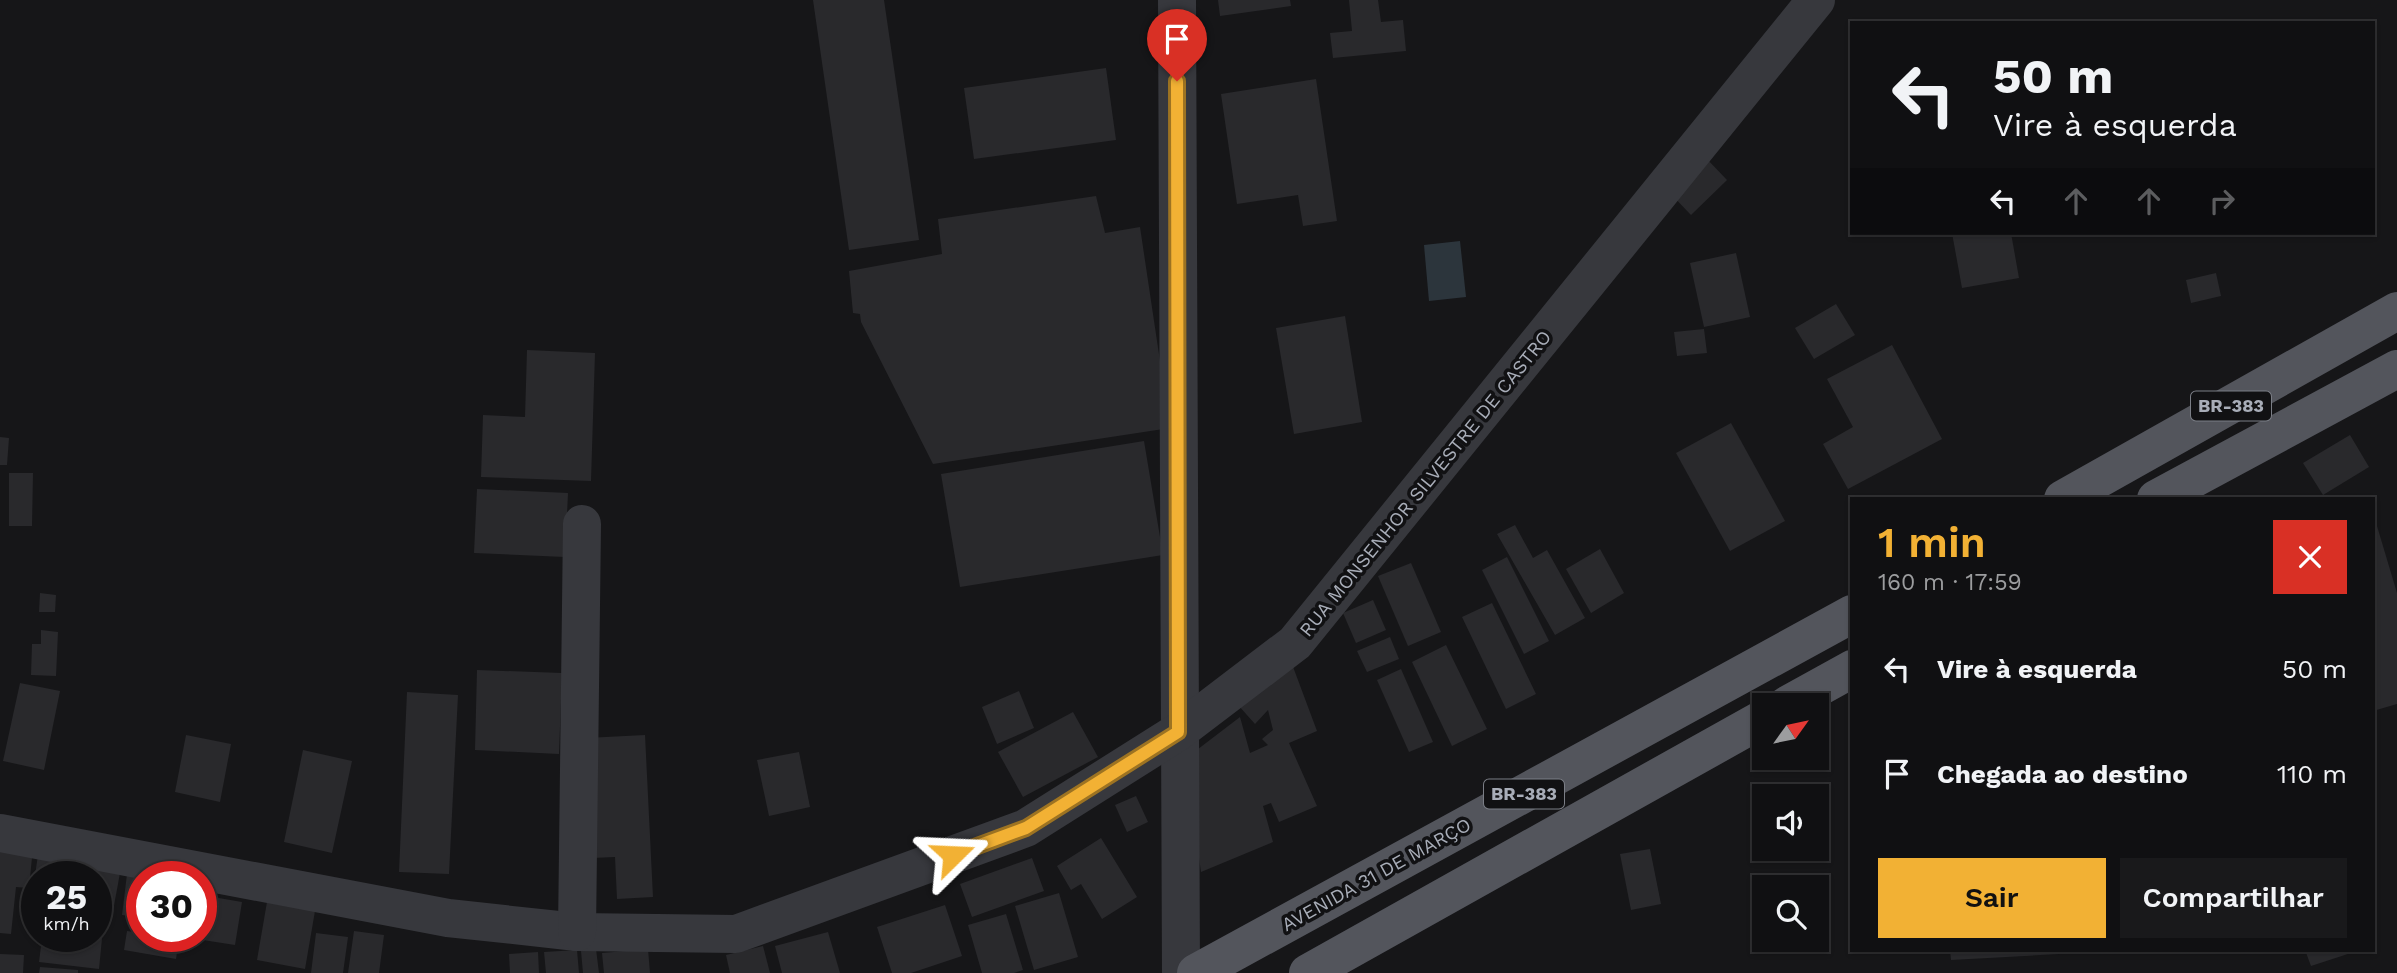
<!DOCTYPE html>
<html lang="pt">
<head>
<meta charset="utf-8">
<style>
  body { margin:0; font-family:"Work Sans",sans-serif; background:#19191b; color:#f1f3f6; height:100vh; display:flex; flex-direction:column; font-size:26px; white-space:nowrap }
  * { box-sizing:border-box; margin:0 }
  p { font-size:23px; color:#9c9d9f }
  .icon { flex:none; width:38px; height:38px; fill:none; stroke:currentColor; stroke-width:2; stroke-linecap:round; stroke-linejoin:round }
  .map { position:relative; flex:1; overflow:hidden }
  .details { position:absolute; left:1850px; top:497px; width:525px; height:455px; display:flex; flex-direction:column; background:#101012; border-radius:0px; box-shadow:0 2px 5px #0004,0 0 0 2px #303032 }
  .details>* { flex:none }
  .hud { position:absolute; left:1850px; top:21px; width:525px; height:214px; border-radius:0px; box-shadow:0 2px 5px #0004,0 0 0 2px #303032; background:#101012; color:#f1f3f6; overflow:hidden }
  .needle { width:46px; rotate:57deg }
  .fabs { position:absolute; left:1752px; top:693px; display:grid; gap:14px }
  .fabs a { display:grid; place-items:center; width:77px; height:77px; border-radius:0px; background:#101012; box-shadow:0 2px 5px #0004,0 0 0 2px #303032; font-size:35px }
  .speed { position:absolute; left:21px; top:861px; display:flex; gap:14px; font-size:35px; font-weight:700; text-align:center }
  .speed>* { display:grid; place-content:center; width:91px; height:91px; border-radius:50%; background:#101012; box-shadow:0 2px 5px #0004,0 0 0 2px #303032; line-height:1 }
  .speed small { font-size:18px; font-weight:400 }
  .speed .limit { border:10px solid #d22; background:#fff; color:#111 }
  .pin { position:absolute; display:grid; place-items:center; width:60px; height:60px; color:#fff; margin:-72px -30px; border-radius:50% 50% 50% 0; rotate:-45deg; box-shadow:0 0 7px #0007 }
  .pin .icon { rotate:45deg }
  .me { position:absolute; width:77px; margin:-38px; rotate:69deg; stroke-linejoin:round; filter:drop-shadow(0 0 5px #0008) }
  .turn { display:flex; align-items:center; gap:24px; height:147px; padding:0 28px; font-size:32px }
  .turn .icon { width:91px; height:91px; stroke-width:2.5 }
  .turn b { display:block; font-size:49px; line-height:60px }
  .lanes { display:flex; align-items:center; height:66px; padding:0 28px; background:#0003; justify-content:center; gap:35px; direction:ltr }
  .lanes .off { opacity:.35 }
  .round { display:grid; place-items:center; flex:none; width:74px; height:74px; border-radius:0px; background:#19191b }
  .headline { display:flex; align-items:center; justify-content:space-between; height:119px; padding:0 28px }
  h1 { font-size:42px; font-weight:600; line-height:52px; color:#f2b134 }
  .button { display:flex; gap:14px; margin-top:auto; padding:14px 28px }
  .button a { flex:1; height:80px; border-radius:0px; background:#f2b134; color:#111; font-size:28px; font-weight:600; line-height:80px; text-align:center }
  .button a+a { background:#19191b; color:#f1f3f6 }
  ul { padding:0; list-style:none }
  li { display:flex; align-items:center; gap:21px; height:105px; padding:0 28px }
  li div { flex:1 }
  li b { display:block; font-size:26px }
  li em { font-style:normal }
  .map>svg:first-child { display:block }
</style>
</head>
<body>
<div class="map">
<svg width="2397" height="973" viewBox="0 0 2397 973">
  <rect width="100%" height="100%" fill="#161618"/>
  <!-- water -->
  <path fill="#2c353c" d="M 1460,241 L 1466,297 L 1429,301 L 1424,245 Z"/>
  <!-- building -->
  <g fill="#29292c">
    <path d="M 813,0 L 884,0 L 919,240 L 849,250 Z"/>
    <path d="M 1218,0 L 1290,0 L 1291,6 L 1220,16 Z"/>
    <path d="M 1349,0 L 1378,0 L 1381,22 L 1403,20 L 1406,51 L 1333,58 L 1330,33 L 1352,31 Z"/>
    <path d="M 1106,68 L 1116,140 L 974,159 L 964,88 Z"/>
    <path d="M 1316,79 L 1337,221 L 1303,226 L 1298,195 L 1237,204 L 1221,94 Z"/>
    <path d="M 1705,157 L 1727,180 L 1691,215 L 1669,192 Z"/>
    <path d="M 1096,196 L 1105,233 L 1140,227 L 1170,428 L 933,464 L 861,322 L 860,314 L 853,313 L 849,271 L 942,254 L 938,219 Z"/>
    <path d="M 1952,233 L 2011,233 L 2019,278 L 1962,288 Z"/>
    <path d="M 1736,253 L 1750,317 L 1704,327 L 1690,263 Z"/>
    <path d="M 2216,273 L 2221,296 L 2191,303 L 2186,280 Z"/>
    <path d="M 1836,304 L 1855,335 L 1814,359 L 1795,328 Z"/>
    <path d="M 1345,316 L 1362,422 L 1294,434 L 1276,328 Z"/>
    <path d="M 1704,329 L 1707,353 L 1677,356 L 1674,332 Z"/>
    <path d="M 1892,345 L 1942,439 L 1848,489 L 1823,444 L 1853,427 L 1827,379 Z"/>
    <path d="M 527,350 L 595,353 L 591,481 L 481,477 L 483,415 L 525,417 Z"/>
    <path d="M 1731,423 L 1785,521 L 1730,551 L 1676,453 Z"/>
    <path d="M 2350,435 L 2369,467 L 2323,495 L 2303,463 Z"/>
    <path d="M 0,437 L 9,438 L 7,465 L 0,465 Z"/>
    <path d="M 1144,441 L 1163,555 L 960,587 L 941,474 Z"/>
    <path d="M 9,473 L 33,473 L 32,526 L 9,526 Z"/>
    <path d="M 477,489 L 568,493 L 565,557 L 474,553 Z"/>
    <path d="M 2374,516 L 2397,593 L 2397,704 L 2373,711 Z"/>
    <path d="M 1515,525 L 1533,558 L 1547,550 L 1585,618 L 1555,635 L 1497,534 Z"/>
    <path d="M 1600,549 L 1624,593 L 1591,613 L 1566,569 Z"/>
    <path d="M 1507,557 L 1549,641 L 1524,654 L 1482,570 Z"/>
    <path d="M 1411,563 L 1441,632 L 1408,646 L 1378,576 Z"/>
    <path d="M 40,593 L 56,595 L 55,612 L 39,612 Z"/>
    <path d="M 1373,600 L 1386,630 L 1356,643 L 1343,613 Z"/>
    <path d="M 1492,603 L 1536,694 L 1506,709 L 1462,617 Z"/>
    <path d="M 41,630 L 58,632 L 56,676 L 31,675 L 32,644 L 41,644 Z"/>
    <path d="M 1390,637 L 1399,659 L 1367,672 L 1357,651 Z"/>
    <path d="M 1446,645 L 1487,729 L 1452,746 L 1412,662 Z"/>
    <path d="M 1289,656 L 1317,731 L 1289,743 L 1317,806 L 1279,822 L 1271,803 L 1263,806 L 1273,842 L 1201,872 L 1185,759 L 1240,717 L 1250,753 L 1268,745 L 1262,739 L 1273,730 L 1268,710 L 1255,724 L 1238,705 Z"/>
    <path d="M 1401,669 L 1433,742 L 1409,752 L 1377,680 Z"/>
    <path d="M 477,670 L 562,673 L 559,754 L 475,750 Z"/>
    <path d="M 20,683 L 60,691 L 44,770 L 3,761 Z"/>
    <path d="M 1019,691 L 1034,728 L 997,744 L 982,707 Z"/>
    <path d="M 407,692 L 458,695 L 449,874 L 399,872 Z"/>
    <path d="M 1073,712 L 1098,757 L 1023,797 L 998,752 Z"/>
    <path d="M 186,735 L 231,744 L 220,802 L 175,792 Z"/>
    <path d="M 645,735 L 653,897 L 617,899 L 615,857 L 592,858 L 586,738 Z"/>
    <path d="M 303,750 L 352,761 L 332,853 L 284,842 Z"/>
    <path d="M 799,752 L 810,807 L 769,816 L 757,760 Z"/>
    <path d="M 1136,796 L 1148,822 L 1127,832 L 1115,805 Z"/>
    <path d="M 1101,838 L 1137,897 L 1102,919 L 1081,884 L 1071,890 L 1057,866 Z"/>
    <path d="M 0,844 L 33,847 L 29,888 L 16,887 L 11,934 L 0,933 Z"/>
    <path d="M 1650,849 L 1661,904 L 1631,910 L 1620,854 Z"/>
    <path d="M 38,855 L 87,863 L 85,877 L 37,877 L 37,882 L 34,882 Z"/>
    <path d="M 1032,858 L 1044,891 L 972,917 L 960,884 Z"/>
    <path d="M 97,869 L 120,873 L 113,911 L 96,908 Z"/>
    <path d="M 127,874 L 142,876 L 142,930 L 129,928 L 131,916 L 122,915 Z"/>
    <path d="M 1059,893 L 1078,957 L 1034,970 L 1015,906 Z"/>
    <path d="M 201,895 L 242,902 L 235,945 L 190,938 L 201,936 Z"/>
    <path d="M 267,902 L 315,911 L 305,969 L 257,960 Z"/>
    <path d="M 945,905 L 962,956 L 911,973 L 892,973 L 877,927 Z"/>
    <path d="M 1006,914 L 1023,970 L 1014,973 L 982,973 L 968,925 Z"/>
    <path d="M 96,927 L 103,928 L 99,969 L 39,962 L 41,946 L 81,951 L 83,936 L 96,936 Z"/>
    <path d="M 127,931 L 142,933 L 142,936 L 179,939 L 176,959 L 124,950 Z"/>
    <path d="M 354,931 L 384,935 L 379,973 L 348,973 Z"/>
    <path d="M 828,932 L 840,973 L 782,973 L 775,946 Z"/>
    <path d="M 316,933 L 348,937 L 343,973 L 311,973 Z"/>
    <path d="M 42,936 L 77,936 L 76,945 L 41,939 Z"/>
    <path d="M 763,946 L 770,973 L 730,973 L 726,955 Z"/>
    <path d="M 596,949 L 599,973 L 583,973 L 581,951 Z"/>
    <path d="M 648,949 L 650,973 L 604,973 L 602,953 Z"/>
    <path d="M 577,950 L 579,973 L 546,973 L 544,952 Z"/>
    <path d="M 1950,950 L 2059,950 L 2059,954 L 1951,960 Z"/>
    <path d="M 2305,950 L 2357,950 L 2357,951 L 2311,966 Z"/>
    <path d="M 538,952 L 539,973 L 510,973 L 509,954 Z"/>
    <path d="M 0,954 L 24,955 L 23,973 L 0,973 Z"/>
    <path d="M 40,967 L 78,970 L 78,973 L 39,973 Z"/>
  </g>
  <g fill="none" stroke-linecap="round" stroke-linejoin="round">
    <!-- minor -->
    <g stroke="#37383d" stroke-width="38">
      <path d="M 1177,0 L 1181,973"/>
      <path d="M 0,833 L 448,918 L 577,932 L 736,934 L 1026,828 L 1178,732 L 1295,643 L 1816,0"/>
      <path d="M 577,932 L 582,524"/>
    </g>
    <!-- major -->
    <g stroke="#53555c" stroke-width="38">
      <path d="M 2063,499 L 2397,311"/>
      <path d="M 2156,499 L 2397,369"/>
      <path d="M 1787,705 L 1852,669"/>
      <path d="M 1196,973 L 1852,614"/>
      <path d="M 1308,973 L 1764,718"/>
    </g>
  </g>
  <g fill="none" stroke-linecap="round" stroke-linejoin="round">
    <!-- route casing -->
    <g stroke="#9d7322" stroke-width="18">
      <path id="route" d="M 953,855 L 1026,828 L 1178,732 L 1177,81"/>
    </g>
    <!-- route -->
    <use href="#route" stroke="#f2b134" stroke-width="12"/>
  </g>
  <g text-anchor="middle" stroke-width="7" stroke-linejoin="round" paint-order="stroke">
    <!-- shield labels -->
    <g fill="#111113" stroke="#7b7e86" stroke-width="2">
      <rect x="2191" y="391.5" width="80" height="29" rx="5"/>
      <rect x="1484" y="779.5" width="80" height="29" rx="5"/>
    </g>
    <g font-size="18" font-weight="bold" fill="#a8adb8">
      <text x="2231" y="412">BR-383</text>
      <text x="1524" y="800">BR-383</text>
    </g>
    <!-- street labels -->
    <g font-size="19" fill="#a8adb8" stroke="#111113">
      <text transform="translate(1425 483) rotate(-51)" y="7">RUA MONSENHOR SILVESTRE DE CASTRO</text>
      <text transform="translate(1376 874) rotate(-29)" y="7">AVENIDA 31 DE MARÇO</text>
    </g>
  </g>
</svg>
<div class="fabs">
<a><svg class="needle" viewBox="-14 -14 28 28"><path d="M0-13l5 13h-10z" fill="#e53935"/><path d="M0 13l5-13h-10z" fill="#9c9d9f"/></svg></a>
<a><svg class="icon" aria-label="sound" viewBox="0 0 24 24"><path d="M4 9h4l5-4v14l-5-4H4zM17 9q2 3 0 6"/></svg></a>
<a><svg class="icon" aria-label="search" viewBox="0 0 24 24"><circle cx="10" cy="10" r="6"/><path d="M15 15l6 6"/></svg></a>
</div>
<div class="speed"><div>25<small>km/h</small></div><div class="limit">30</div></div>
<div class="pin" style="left:1177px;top:81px;background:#d93025"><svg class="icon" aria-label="arrive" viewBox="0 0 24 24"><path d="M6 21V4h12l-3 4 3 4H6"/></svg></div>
<svg class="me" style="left:953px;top:855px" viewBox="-20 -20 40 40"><path d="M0-17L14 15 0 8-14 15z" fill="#f2b134" stroke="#fff" stroke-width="4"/></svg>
<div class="hud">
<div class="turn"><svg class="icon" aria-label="left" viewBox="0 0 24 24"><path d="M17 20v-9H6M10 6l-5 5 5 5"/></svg><div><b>50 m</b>Vire à esquerda</div></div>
<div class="lanes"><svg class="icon" aria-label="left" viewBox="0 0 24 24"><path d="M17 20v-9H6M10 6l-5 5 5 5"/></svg><svg class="icon off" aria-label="ahead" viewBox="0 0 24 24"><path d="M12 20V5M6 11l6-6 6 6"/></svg><svg class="icon off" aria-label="ahead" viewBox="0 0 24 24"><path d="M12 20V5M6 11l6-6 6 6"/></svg><svg class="icon off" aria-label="right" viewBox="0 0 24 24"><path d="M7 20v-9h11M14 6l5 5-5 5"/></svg></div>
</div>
<section class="details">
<div class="headline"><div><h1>1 min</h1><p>160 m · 17:59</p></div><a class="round" style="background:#d93025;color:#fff"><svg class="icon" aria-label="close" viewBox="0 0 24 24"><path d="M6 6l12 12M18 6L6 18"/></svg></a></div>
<ul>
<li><svg class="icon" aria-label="left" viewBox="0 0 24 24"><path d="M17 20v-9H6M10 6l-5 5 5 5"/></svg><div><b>Vire à esquerda</b></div><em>50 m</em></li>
<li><svg class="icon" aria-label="arrive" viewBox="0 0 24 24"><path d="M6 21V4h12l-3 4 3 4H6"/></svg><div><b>Chegada ao destino</b></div><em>110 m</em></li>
</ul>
<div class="button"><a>Sair</a><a>Compartilhar</a></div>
</section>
</div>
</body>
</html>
